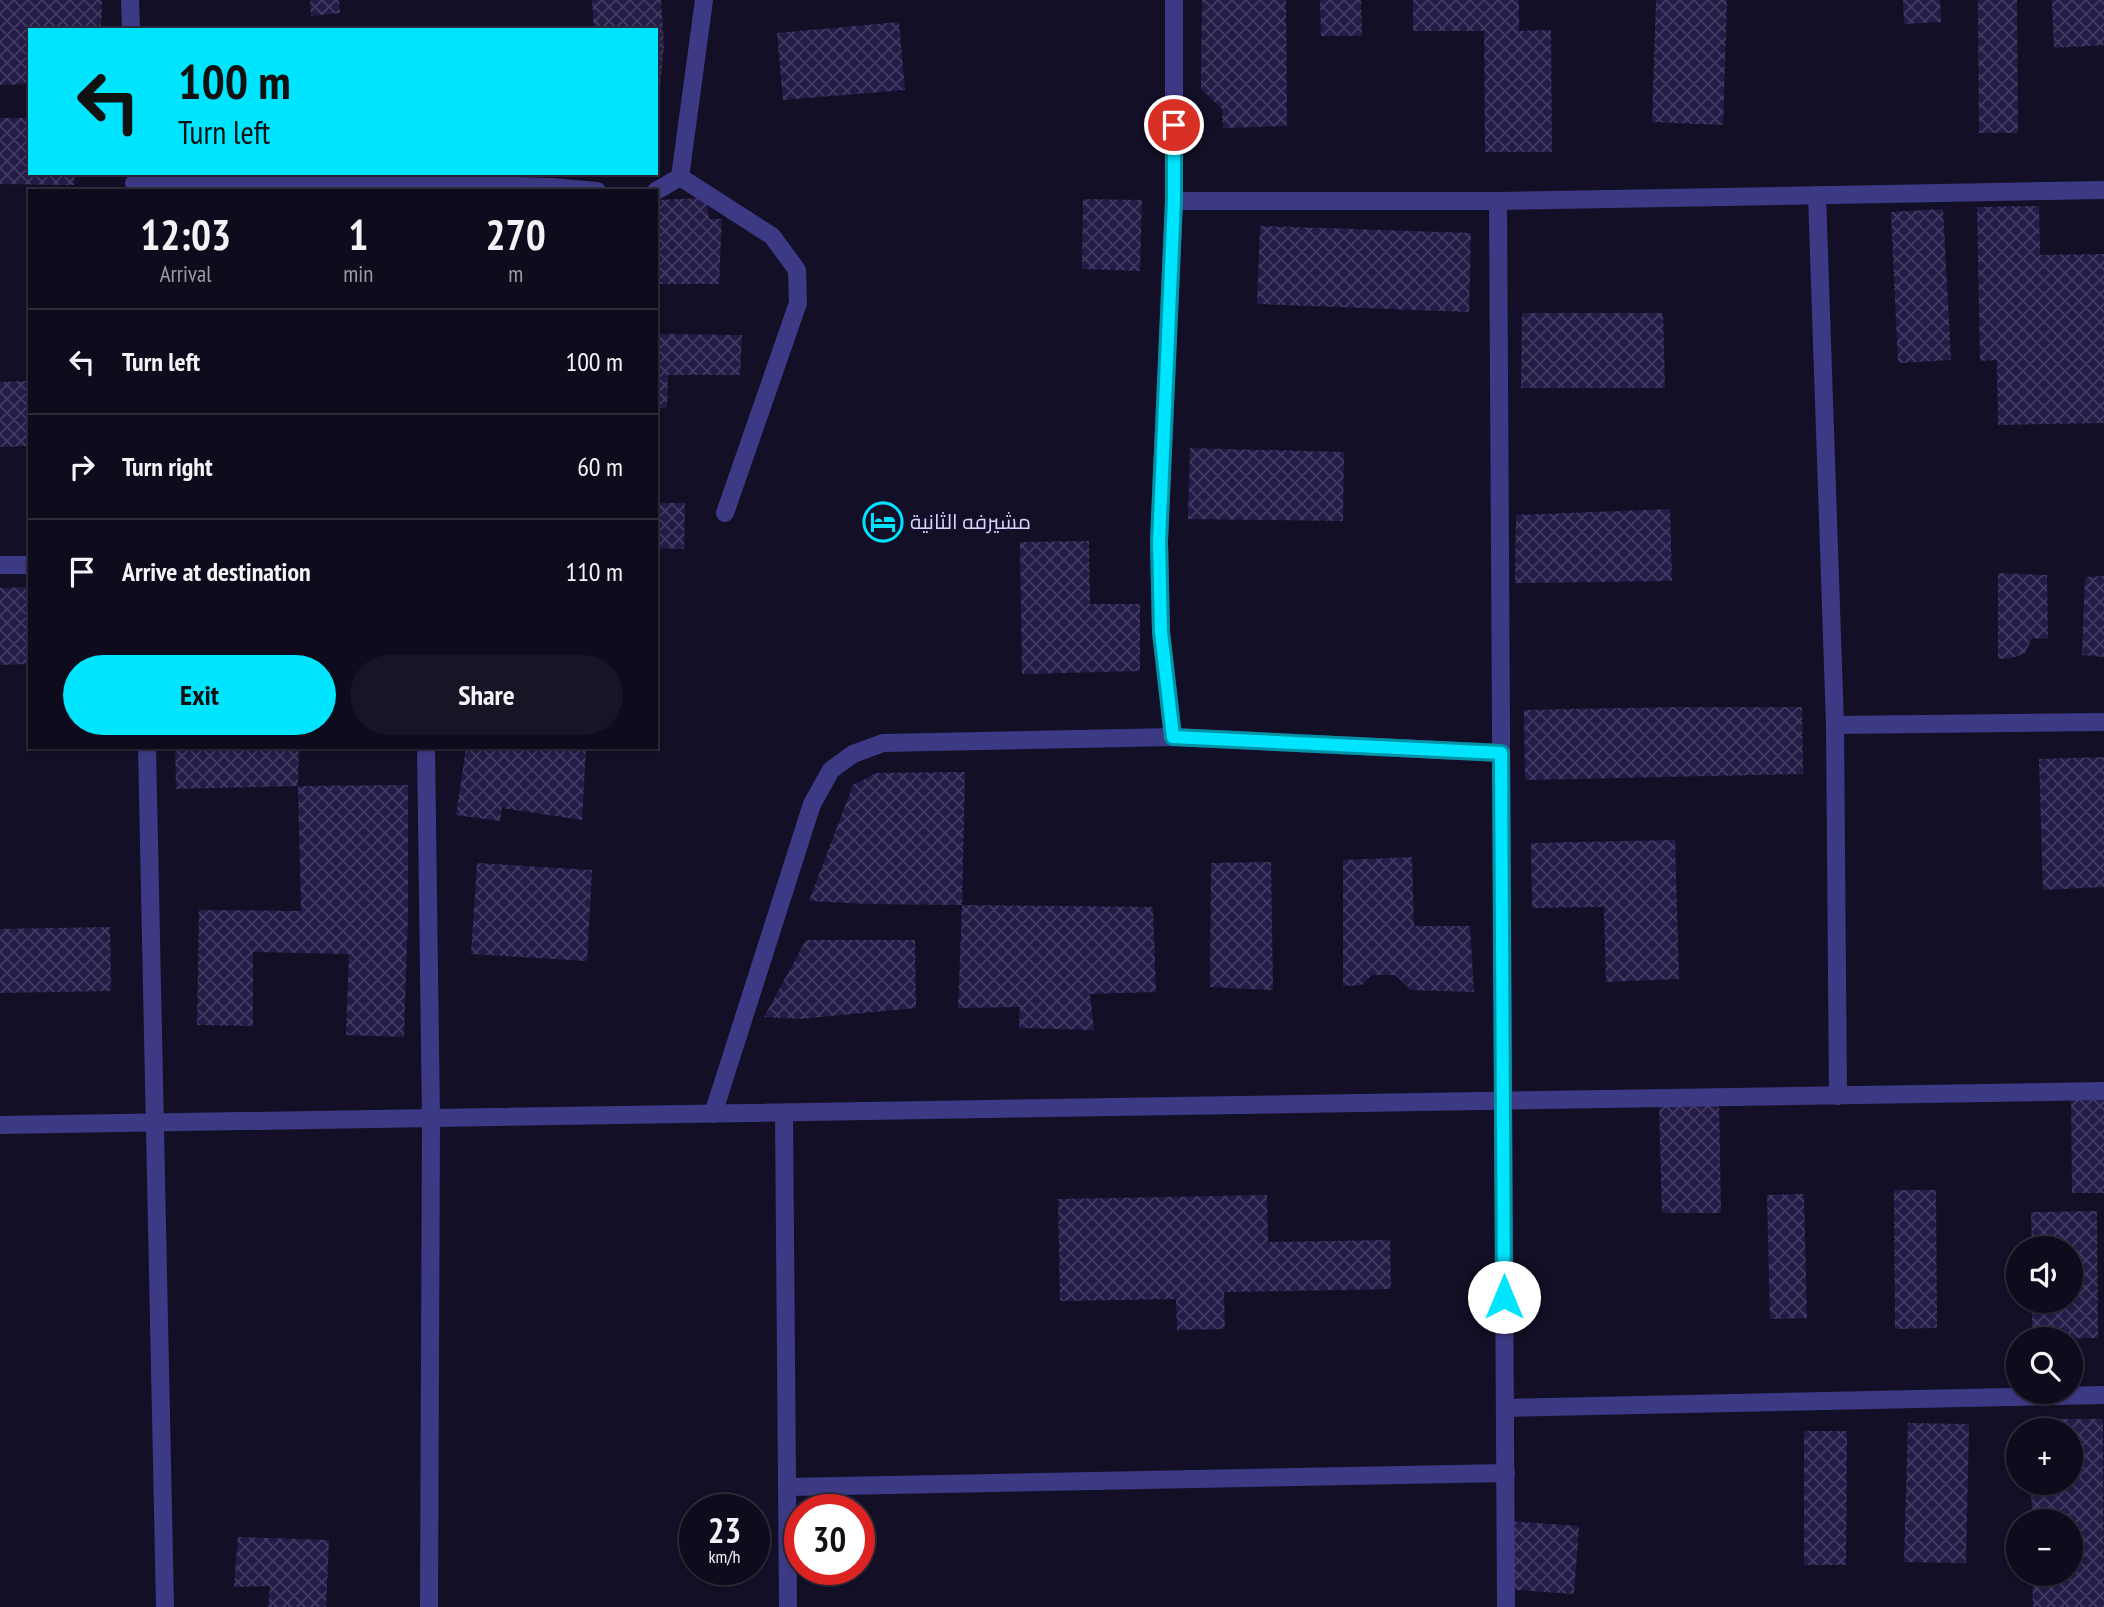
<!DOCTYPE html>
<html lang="en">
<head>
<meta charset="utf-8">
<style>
  body { margin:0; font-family:"PT Sans Narrow",Cairo,sans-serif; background:#171425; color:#f1f3f6; height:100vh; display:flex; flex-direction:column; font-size:26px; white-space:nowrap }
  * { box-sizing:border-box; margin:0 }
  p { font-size:23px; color:#9b9ba3 }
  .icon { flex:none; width:38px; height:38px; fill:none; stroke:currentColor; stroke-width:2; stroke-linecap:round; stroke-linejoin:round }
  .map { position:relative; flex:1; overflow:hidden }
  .panel { position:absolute; left:28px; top:189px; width:630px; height:560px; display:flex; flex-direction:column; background:#0e0b1c; border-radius:0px; box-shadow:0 2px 5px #0004,0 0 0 2px #2e2b3b }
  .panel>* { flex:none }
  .top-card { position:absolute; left:28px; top:28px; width:630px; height:147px; border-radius:0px; box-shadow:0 2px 5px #0004,0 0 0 2px #2e2b3b; background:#00e5ff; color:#111; overflow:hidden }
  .tools { position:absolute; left:2006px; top:1236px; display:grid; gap:14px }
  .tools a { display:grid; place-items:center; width:77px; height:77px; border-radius:50%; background:#0e0b1c; box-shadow:0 2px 5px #0004,0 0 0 2px #2e2b3b; font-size:35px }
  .speed { position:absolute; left:679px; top:1494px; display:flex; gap:14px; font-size:35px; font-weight:700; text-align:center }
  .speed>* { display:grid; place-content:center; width:91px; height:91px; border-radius:50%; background:#0e0b1c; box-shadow:0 2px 5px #0004,0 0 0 2px #2e2b3b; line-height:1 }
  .speed small { font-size:18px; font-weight:400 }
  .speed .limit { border:10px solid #d22; background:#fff; color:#111 }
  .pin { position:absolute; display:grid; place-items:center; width:60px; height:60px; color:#fff; margin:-30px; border:4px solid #fff; border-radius:50%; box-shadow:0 2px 7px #0007 }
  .me { position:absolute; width:77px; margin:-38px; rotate:0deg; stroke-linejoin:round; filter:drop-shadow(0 0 5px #0008) }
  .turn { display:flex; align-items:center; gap:24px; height:147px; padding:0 35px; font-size:32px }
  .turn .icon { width:91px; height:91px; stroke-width:2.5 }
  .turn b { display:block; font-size:49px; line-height:60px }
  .eta { display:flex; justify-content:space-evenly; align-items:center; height:119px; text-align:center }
  .eta b { font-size:42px; font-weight:800; line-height:49px }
  .primary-button { display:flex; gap:14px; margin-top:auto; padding:14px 35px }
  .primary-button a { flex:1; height:80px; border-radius:42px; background:#00e5ff; color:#111; font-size:28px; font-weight:800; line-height:80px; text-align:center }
  .primary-button a+a { background:#171425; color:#f1f3f6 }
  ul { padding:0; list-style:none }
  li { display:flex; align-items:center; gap:21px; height:105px; padding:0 35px; border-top:2px solid #2e2b3b }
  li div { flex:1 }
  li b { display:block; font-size:26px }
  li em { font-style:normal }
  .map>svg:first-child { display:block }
</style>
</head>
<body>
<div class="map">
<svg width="2104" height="1607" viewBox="0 0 2104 1607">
  <defs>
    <pattern id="building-cross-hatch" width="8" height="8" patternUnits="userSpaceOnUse" patternTransform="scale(1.75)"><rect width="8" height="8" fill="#241b47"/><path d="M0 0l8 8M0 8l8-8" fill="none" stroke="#433b63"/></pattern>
  </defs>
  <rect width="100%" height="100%" fill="#130f26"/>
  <!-- building -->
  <g fill="url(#building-cross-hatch)">
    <path d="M 0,0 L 102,0 L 101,30 L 30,30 L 30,84 L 0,85 Z"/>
    <path d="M 310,0 L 339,0 L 340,13 L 311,16 Z"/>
    <path d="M 592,0 L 661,0 L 664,45 L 658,111 L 656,111 L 656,30 L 594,30 Z"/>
    <path d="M 1202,0 L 1286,0 L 1287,126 L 1223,128 L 1222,109 L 1201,89 Z"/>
    <path d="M 1320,0 L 1361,0 L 1362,36 L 1321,36 Z"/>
    <path d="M 1413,0 L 1519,0 L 1519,31 L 1551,30 L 1552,152 L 1485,152 L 1484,31 L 1413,31 Z"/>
    <path d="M 1656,0 L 1727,0 L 1723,125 L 1652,122 Z"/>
    <path d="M 1903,0 L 1940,0 L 1941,22 L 1904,24 Z"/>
    <path d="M 1978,0 L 2017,0 L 2018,133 L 1979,133 Z"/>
    <path d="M 2052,0 L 2104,0 L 2104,45 L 2054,48 Z"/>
    <path d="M 899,22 L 905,90 L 783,100 L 777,33 Z"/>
    <path d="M 0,118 L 30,118 L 30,173 L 75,173 L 74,185 L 0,184 Z"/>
    <path d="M 706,198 L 709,219 L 722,219 L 719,284 L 656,284 L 656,200 Z"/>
    <path d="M 1083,199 L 1142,200 L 1140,271 L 1082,269 Z"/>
    <path d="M 2039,206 L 2040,255 L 2104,254 L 2104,423 L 1998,425 L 1997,360 L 1980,361 L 1977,207 Z"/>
    <path d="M 1943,209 L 1951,360 L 1898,363 L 1891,212 Z"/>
    <path d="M 1260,226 L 1471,233 L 1469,312 L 1257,304 Z"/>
    <path d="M 1522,313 L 1663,313 L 1665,388 L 1521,388 Z"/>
    <path d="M 656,334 L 742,335 L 740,375 L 668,375 L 667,408 L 656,408 Z"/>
    <path d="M 30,381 L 30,446 L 0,447 L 0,382 Z"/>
    <path d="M 1190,448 L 1344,452 L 1343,521 L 1188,519 Z"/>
    <path d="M 656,503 L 685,503 L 684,549 L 656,548 Z"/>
    <path d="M 1670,509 L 1672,581 L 1515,583 L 1516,515 Z"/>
    <path d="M 1089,541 L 1090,604 L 1140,604 L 1140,671 L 1022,674 L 1020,542 Z"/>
    <path d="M 1998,573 L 2047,575 L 2048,639 L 2032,638 L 2025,653 L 2012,658 L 1998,659 Z"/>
    <path d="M 2104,576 L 2104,657 L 2082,655 L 2085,577 Z"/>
    <path d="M 30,587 L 30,664 L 0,665 L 0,588 Z"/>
    <path d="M 1674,707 L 1802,707 L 1803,774 L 1525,780 L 1524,710 Z"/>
    <path d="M 175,747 L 299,747 L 298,786 L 176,789 Z"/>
    <path d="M 483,747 L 586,747 L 582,820 L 502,808 L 500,821 L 456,815 L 466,748 L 483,750 Z"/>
    <path d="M 2104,757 L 2104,887 L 2043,890 L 2039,759 Z"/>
    <path d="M 965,772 L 962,905 L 1153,907 L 1156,992 L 1090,994 L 1094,1030 L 1019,1028 L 1020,1007 L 958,1008 L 962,905 L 866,904 L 809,901 L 853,785 L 876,773 Z"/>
    <path d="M 408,785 L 408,913 L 404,1037 L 346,1035 L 349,954 L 253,952 L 253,1026 L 197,1025 L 199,910 L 301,911 L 298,786 Z"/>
    <path d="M 1675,840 L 1679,979 L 1606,982 L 1604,907 L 1532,908 L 1531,843 Z"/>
    <path d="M 1412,857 L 1414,926 L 1470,926 L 1474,992 L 1411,990 L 1395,975 L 1372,975 L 1362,985 L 1343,986 L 1343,860 Z"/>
    <path d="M 1271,862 L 1273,990 L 1210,987 L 1211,863 Z"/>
    <path d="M 477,863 L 592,870 L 587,961 L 471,954 Z"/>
    <path d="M 110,927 L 111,991 L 0,993 L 0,929 Z"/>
    <path d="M 806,940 L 915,940 L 916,1008 L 800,1019 L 764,1017 Z"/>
    <path d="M 2104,1089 L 2104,1193 L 2072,1193 L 2071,1090 Z"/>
    <path d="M 1719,1101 L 1721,1213 L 1662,1213 L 1659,1102 Z"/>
    <path d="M 1894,1190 L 1936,1190 L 1937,1328 L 1895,1329 Z"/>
    <path d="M 1804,1194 L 1807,1318 L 1770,1319 L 1767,1195 Z"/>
    <path d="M 1267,1195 L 1268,1242 L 1390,1240 L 1391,1289 L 1224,1292 L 1225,1329 L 1177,1330 L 1176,1299 L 1060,1301 L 1058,1199 Z"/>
    <path d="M 2097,1211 L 2098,1338 L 2032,1339 L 2032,1300 L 2070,1300 L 2070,1248 L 2032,1248 L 2031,1212 Z"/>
    <path d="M 2031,1419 L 2103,1419 L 2104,1607 L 2033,1607 L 2032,1573 L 2070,1573 L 2070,1521 L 2032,1521 L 2031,1482 L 2070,1482 L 2070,1430 L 2031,1430 Z"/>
    <path d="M 1908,1423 L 1969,1424 L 1966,1563 L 1904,1562 Z"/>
    <path d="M 1804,1431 L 1847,1431 L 1846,1565 L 1804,1565 Z"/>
    <path d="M 1508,1521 L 1579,1526 L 1574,1594 L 1503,1589 Z"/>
    <path d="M 238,1537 L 329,1540 L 326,1607 L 268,1607 L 270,1586 L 234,1587 Z"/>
  </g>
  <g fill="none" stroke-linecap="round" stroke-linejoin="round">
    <!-- minor -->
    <g stroke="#3d3a85" stroke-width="18">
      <path d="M 130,0 L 131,30"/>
      <path d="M 680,177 L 772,236 L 797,270 L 798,303 L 725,513"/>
      <path d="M 134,183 L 357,182 L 552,187 L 597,191"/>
      <path d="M 656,191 L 680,177 L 704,0"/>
      <path d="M 1817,195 L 1835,725 L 1838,1096"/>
      <path d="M 1174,201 L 1498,201 L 2104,190"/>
      <path d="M 1498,201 L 1506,1607"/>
      <path d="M 0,565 L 30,565"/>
      <path d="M 1835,725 L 2104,722"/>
      <path d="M 1173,737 L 1161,632 L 1159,541 L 1174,201 L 1174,0"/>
      <path d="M 147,747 L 165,1607"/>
      <path d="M 426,747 L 431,1119 L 429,1607"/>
      <path d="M 784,1113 L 788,1607"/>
      <path d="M 713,1114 L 812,804 L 831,770 L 853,754 L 883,743 L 1173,737 L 1501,753"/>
      <path d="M 0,1125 L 2104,1091"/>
      <path d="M 1505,1408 L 2104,1395"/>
      <path d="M 787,1487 L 1506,1473"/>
    </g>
  </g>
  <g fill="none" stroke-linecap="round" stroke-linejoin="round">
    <!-- route casing -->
    <g stroke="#0095a6" stroke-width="18">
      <path id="route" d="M 1174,125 L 1174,201 L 1159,541 L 1161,632 L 1173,737 L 1501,753 L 1504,1297"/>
    </g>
    <!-- route -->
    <use href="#route" stroke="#00e5ff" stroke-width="12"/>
  </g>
  <!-- icons -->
  <defs>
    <g id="hotel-ring" transform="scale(2.0125)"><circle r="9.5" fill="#130f26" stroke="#00e5ff" stroke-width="1.5"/><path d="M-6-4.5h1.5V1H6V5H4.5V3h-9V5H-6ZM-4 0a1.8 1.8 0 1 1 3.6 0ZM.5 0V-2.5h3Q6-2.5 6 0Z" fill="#00e5ff"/></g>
  </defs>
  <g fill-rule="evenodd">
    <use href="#hotel-ring" x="883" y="522"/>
  </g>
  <g text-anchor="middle" stroke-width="7" stroke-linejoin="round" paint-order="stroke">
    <!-- poi labels -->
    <g font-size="21" fill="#d9d4ff" stroke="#130f26" text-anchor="start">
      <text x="910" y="529">مشيرفه الثانية</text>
    </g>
  </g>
</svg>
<div class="tools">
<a><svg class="icon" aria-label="sound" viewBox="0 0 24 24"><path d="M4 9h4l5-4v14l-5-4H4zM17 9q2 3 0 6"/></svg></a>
<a><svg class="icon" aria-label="search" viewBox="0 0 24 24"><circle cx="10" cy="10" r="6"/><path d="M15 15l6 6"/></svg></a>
<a>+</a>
<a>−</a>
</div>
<div class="speed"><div>23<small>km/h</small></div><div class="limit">30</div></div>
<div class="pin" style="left:1174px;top:125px;background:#d93025"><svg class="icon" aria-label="arrive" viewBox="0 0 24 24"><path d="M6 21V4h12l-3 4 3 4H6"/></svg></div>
<svg class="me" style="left:1504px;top:1297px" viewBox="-20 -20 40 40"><circle r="19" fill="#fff"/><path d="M0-13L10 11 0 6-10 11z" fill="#00e5ff"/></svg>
<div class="top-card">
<div class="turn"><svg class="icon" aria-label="left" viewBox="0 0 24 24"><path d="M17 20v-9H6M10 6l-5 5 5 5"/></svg><div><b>100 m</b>Turn left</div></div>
</div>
<section class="panel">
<div class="eta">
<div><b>12:03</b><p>Arrival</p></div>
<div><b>1</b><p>min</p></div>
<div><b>270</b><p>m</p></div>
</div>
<ul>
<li><svg class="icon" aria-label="left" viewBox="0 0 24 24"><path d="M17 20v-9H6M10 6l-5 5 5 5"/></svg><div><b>Turn left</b></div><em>100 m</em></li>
<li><svg class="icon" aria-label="right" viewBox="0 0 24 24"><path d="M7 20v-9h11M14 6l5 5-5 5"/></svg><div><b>Turn right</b></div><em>60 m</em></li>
<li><svg class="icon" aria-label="arrive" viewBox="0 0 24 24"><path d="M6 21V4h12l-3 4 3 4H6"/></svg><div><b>Arrive at destination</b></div><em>110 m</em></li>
</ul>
<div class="primary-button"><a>Exit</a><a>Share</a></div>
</section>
</div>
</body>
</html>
